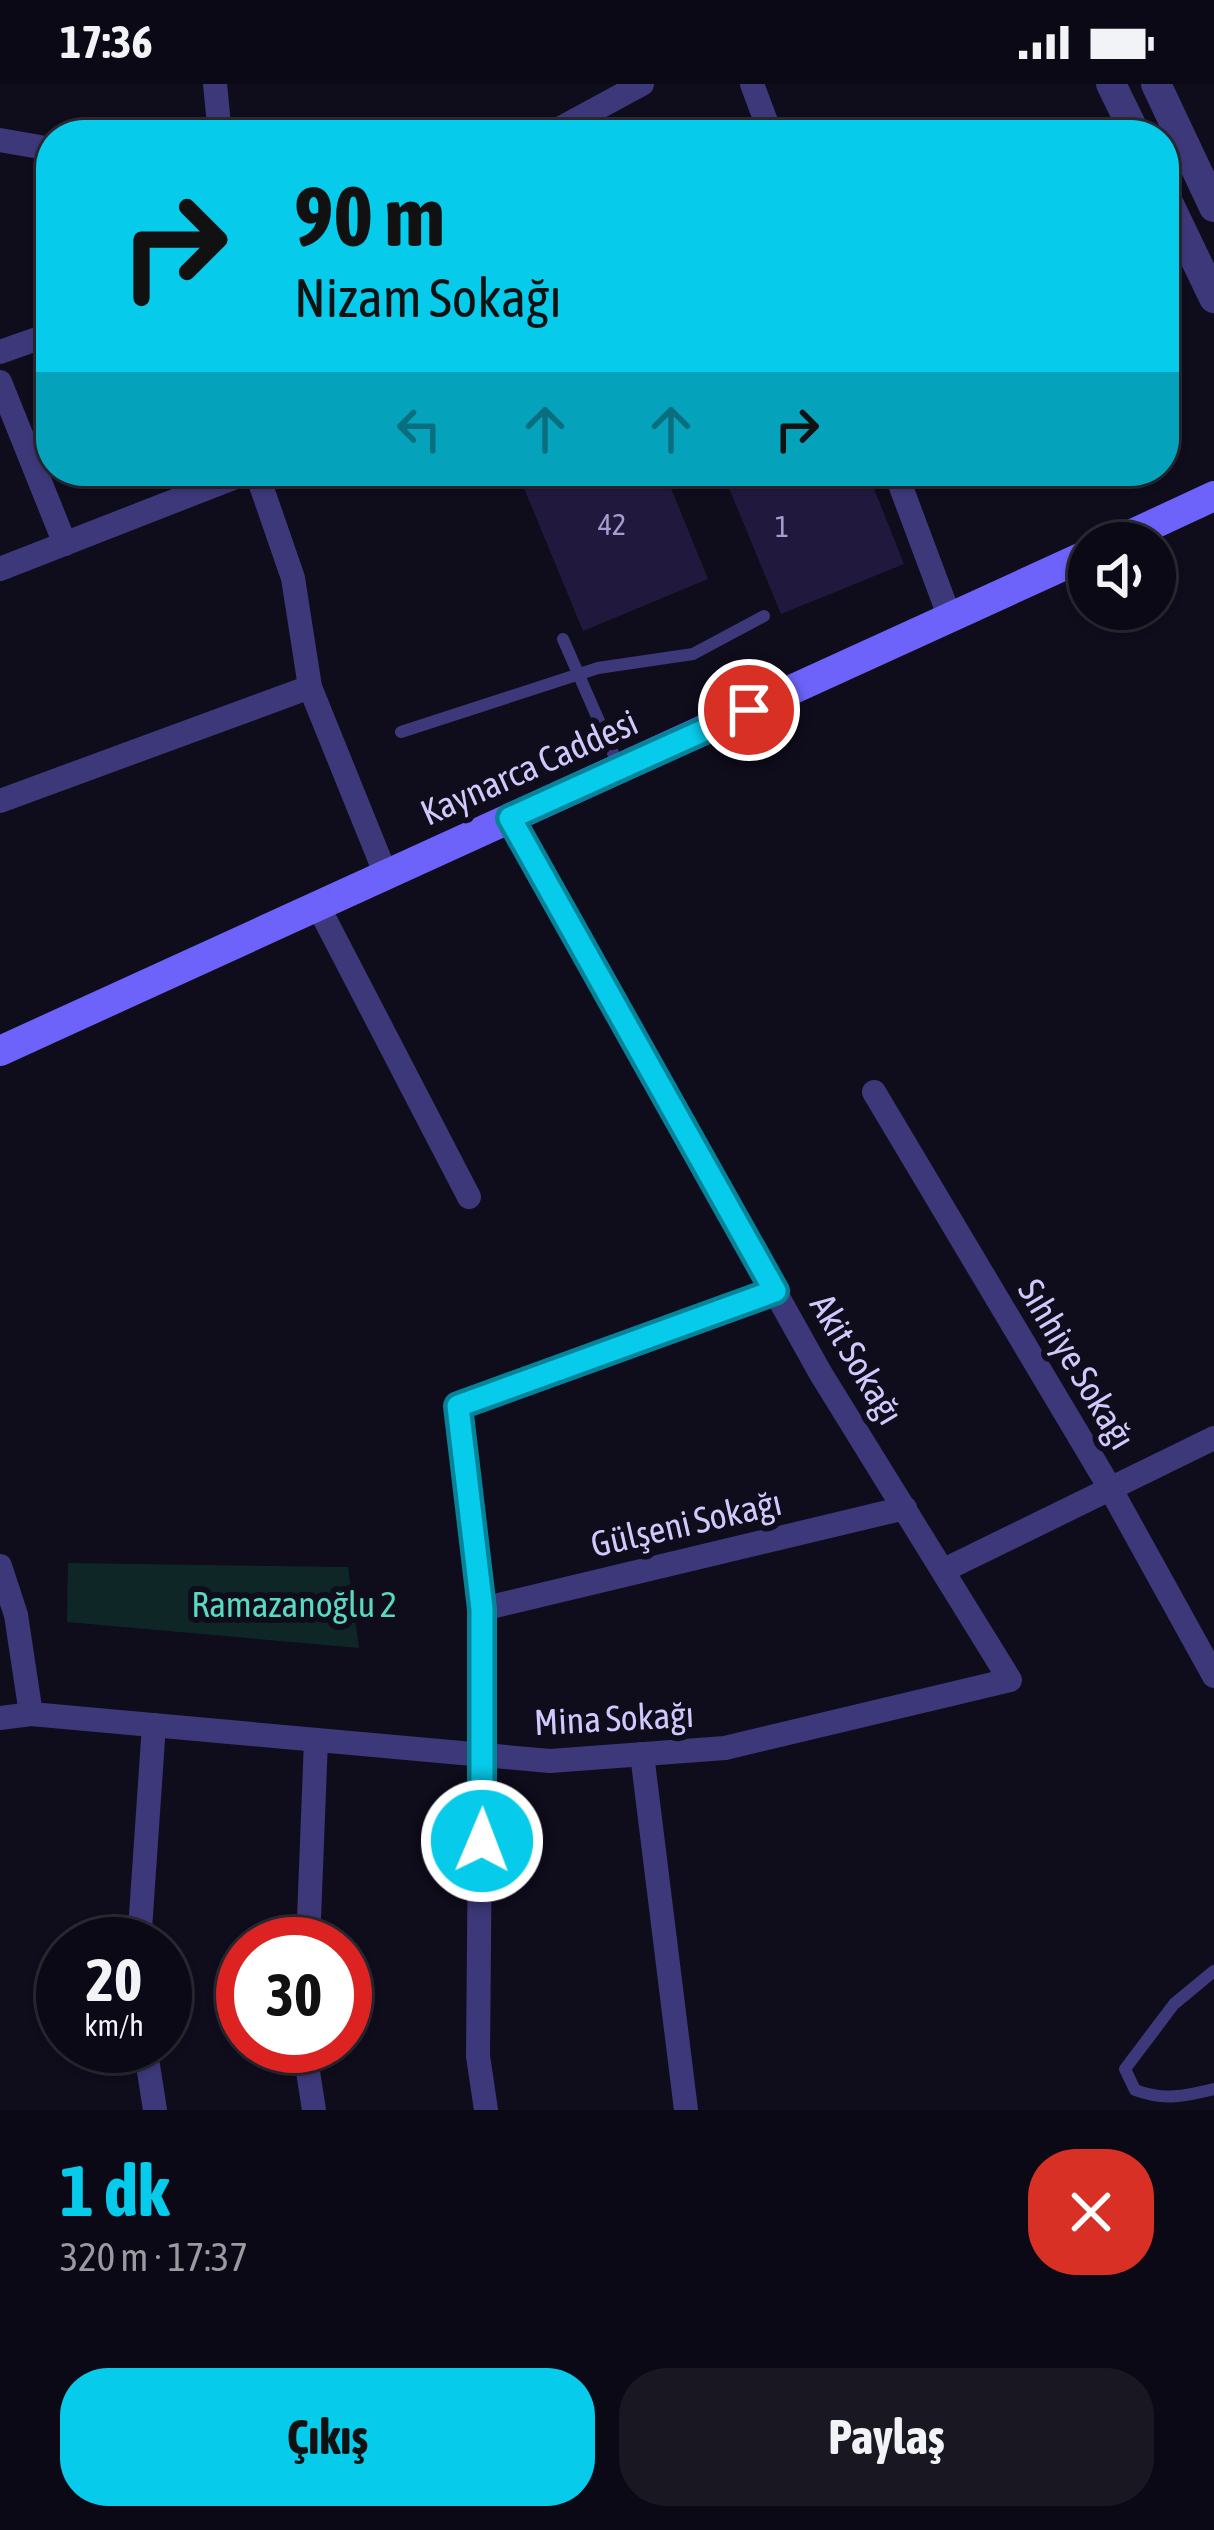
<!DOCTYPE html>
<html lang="tr">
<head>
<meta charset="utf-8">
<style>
  body { margin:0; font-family:"Asap Condensed",sans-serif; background:#191722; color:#f1f3f6; height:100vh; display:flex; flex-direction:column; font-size:45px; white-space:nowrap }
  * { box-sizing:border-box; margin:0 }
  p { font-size:39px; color:#9a9aa0 }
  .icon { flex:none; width:66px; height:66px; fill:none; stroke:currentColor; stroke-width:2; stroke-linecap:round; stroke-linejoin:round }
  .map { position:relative; height:2026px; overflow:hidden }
  .side { display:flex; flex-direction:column; background:#0b0915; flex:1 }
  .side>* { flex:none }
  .top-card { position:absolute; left:36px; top:36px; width:1143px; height:366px; border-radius:48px; box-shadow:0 3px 9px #0004,0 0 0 3px #2b2a34; background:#07cbeb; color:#111; overflow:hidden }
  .fabs { position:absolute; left:1068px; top:438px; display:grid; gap:24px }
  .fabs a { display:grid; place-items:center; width:108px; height:108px; border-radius:50%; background:#0b0915; box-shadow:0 3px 9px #0004,0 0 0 3px #2b2a34; font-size:60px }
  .speed { position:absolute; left:36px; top:1833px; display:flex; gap:24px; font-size:60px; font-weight:700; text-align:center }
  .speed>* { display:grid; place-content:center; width:156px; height:156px; border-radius:50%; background:#0b0915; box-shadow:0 3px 9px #0004,0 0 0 3px #2b2a34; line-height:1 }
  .speed small { font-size:30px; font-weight:400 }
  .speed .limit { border:18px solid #d22; background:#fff; color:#111 }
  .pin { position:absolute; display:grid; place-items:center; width:102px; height:102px; color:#fff; margin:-51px; border:6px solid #fff; border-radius:50%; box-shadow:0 3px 12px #0007 }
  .me { position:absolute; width:132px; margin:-66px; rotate:1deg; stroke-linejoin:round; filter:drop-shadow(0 0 9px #0008) }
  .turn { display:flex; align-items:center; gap:42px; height:252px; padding:0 60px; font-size:54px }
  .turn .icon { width:156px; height:156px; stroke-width:2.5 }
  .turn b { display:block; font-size:84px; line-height:102px }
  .lanes { display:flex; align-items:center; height:114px; padding:0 60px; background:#0003; justify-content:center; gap:60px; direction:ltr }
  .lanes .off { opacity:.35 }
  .round { display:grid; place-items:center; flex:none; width:126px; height:126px; border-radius:48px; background:#191722 }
  .summary { display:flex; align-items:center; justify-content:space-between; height:204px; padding:0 60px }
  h1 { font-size:72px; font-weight:700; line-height:90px; color:#07cbeb }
  .primary-button { display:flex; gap:24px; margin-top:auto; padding:24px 60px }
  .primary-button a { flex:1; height:138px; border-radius:48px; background:#07cbeb; color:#111; font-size:48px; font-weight:700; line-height:138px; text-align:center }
  .primary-button a+a { background:#191722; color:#f1f3f6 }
  .status { display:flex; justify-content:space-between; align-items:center; height:84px; padding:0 60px; background:#0b0915; direction:ltr }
  .status svg { height:33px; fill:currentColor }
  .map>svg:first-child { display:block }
</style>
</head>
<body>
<div class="status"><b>17:36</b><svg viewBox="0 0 49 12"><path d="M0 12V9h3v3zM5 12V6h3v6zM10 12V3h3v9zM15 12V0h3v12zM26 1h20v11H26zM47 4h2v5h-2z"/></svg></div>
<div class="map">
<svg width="1214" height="2026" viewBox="0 0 1214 2026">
  <rect width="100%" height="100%" fill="#0f0c1c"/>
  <!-- green -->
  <path fill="#0f2626" d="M 68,1479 L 348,1483 L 359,1564 L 67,1538 Z"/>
  <!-- building -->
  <g fill="#21193d">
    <path d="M 517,387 L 664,387 L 708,495 L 583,547 Z"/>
    <path d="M 722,387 L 867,387 L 904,480 L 781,530 Z"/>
  </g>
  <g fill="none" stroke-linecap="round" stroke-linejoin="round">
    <!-- service -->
    <g stroke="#3d387a" stroke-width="12">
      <path d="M 563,555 L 620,685"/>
      <path d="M 401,648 L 598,584 L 693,570 L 764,532"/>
      <path d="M 1214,1887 L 1174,1920 L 1125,1985 L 1135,2006 C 1164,2017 1185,2012 1214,2005"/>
    </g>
    <!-- minor -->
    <g stroke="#3d387a" stroke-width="24">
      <path d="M 215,0 L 220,51"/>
      <path d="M 752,0 L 771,51"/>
      <path d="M 548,51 L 642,0"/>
      <path d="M 0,56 L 51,65"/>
      <path d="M 0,268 L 51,250"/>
      <path d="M 0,298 L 65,460"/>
      <path d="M 256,387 L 293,494 L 310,603 L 386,791"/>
      <path d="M 895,387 L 950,534"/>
      <path d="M 0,485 L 251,387"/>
      <path d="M 0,717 L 310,603"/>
      <path d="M 318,822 L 469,1113"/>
      <path d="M 874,1008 L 1110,1404 L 1214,1592"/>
      <path d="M 0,1482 L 16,1531 L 31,1630"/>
      <path d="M 944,1486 L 1214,1354"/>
      <path d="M 482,1525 L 905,1424"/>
      <path d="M 0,1634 L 31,1630 L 550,1677 L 725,1664 L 1010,1596 L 821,1290 L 510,734"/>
      <path d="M 642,1670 L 686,2026"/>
      <path d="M 139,1860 L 154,1641"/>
      <path d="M 308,1860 L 316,1656"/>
      <path d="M 145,1962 L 155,2026"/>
      <path d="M 304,1962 L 314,2026"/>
      <path d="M 486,2026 L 478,1972 L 482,1525 L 457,1322 L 775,1207"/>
    </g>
    <!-- tertiary -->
    <g stroke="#3d387a" stroke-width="30">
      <path d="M 1111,0 L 1136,51"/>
      <path d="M 1156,0 L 1214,123"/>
      <path d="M 1164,110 L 1214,214"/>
    </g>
    <!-- secondary -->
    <g stroke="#6d63fa" stroke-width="30">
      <path d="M 1113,459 L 1214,412"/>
      <path d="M 0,967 L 1089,470"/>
    </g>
  </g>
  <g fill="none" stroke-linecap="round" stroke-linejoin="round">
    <!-- route casing -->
    <g stroke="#058499" stroke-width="30">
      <path id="route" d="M 482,1757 L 482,1525 L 458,1322 L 775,1207 L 510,734 L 749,626"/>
    </g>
    <!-- route -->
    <use href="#route" stroke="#07cbeb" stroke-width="21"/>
  </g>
  <g text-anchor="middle" stroke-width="12" stroke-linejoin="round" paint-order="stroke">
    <!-- number labels -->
    <g font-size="30" fill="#a59dcd">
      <text x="612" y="451">42</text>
      <text x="782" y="453">1</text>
    </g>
    <!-- street labels -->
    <g font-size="36" fill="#d1c9fd" stroke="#0f0c1c">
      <text transform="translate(529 683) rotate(-24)" y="13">Kaynarca Caddesi</text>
      <text transform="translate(857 1275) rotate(59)" y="13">Akit Sokağı</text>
      <text transform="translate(1077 1280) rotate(59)" y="13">Sıhhiye Sokağı</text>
      <text transform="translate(686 1439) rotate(-13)" y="13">Gülşeni Sokağı</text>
      <text transform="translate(614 1634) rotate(-3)" y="13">Mina Sokağı</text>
    </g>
    <!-- park labels -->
    <g font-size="36" fill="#58dabf" stroke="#0f0c1c">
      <text x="294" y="1533">Ramazanoğlu 2</text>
    </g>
  </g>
</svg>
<div class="fabs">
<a><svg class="icon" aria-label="sound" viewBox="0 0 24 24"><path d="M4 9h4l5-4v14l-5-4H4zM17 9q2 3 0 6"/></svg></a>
</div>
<div class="speed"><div>20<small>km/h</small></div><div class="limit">30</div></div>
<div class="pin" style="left:749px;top:626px;background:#d93025"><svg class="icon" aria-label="arrive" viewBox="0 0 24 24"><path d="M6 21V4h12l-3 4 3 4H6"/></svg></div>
<svg class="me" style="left:482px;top:1757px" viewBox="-20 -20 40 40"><circle r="17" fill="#07cbeb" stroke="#fff" stroke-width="3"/><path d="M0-11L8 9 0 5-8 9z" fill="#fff"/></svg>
<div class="top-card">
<div class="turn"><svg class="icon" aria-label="right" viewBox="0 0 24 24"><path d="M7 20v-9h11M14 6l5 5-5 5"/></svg><div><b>90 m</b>Nizam Sokağı</div></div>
<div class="lanes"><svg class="icon off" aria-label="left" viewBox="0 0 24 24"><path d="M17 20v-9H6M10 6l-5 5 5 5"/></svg><svg class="icon off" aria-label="ahead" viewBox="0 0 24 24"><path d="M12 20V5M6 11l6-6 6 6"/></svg><svg class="icon off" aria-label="ahead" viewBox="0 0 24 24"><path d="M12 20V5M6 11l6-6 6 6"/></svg><svg class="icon" aria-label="right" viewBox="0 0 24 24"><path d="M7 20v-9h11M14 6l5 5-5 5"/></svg></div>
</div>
</div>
<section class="side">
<div class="summary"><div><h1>1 dk</h1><p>320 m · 17:37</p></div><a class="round" style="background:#d93025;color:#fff"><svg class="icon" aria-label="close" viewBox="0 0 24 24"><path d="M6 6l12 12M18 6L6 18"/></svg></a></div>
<div class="primary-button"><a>Çıkış</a><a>Paylaş</a></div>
</section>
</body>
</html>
